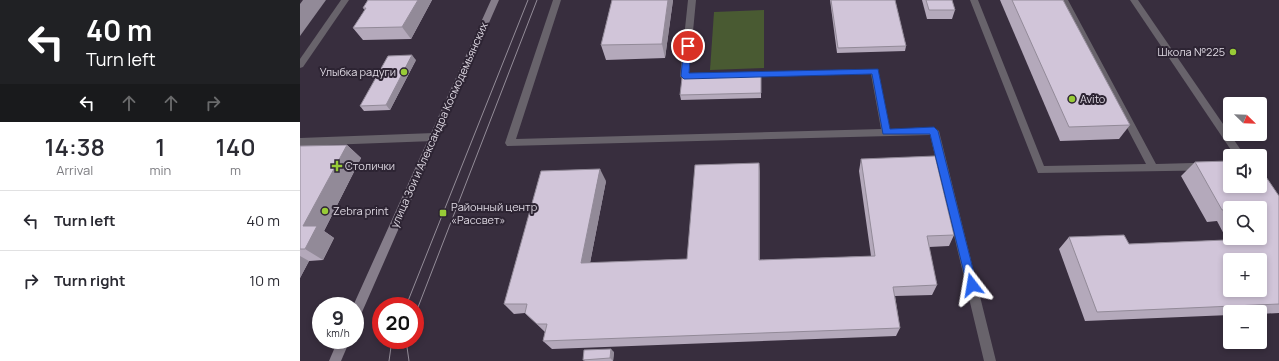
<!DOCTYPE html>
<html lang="en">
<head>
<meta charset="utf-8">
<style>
  body { margin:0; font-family:Manrope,sans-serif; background:#f7f7f7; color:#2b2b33; height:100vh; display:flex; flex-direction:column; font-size:15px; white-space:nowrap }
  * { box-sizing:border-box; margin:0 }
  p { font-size:13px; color:#7c7c81 }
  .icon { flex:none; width:22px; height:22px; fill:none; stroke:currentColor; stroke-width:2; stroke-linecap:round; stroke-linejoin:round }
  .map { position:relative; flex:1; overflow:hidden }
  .side { display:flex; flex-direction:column; background:#fff; width:300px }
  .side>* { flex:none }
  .guide { background:#202124; color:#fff; overflow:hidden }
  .needle { width:26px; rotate:113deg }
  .controls { position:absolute; left:923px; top:97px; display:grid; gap:8px }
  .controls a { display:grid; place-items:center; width:44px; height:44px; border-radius:4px; background:#fff; box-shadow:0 2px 6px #0003; font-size:20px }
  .speed { position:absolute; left:12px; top:297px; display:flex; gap:8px; font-size:20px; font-weight:700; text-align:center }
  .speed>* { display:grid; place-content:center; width:52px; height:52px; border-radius:50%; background:#fff; box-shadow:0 2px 6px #0003; line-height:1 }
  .speed small { font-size:10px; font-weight:400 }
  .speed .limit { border:6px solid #d22; background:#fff; color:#111 }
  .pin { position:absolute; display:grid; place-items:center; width:34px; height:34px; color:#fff; margin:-17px; border:2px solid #fff; border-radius:50%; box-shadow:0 1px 4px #0007 }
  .me { position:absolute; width:44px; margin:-22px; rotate:346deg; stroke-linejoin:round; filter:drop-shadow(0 0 3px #0008) }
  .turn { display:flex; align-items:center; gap:14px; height:84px; padding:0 20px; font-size:18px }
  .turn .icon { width:52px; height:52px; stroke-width:2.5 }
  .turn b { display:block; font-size:28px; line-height:34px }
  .lanes { display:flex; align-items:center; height:38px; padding:0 20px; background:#0003; justify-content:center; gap:20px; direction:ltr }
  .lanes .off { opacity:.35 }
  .eta { display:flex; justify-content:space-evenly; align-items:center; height:68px; text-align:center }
  .eta b { font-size:24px; font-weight:600; line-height:28px }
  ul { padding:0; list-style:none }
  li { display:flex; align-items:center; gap:12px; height:60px; padding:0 20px; border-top:1px solid #e1e1e2 }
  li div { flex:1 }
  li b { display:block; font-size:15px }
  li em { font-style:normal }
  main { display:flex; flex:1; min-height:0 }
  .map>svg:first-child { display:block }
</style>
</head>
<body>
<main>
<section class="side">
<div class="guide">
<div class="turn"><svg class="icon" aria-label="left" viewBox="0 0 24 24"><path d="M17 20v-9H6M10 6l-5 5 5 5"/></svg><div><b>40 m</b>Turn left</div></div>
<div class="lanes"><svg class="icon" aria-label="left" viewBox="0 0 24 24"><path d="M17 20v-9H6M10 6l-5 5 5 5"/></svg><svg class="icon off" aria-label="ahead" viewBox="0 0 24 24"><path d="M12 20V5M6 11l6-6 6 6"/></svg><svg class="icon off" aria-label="ahead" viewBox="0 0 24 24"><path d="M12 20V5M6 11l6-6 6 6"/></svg><svg class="icon off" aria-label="right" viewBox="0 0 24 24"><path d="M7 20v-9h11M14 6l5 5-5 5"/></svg></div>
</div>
<div class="eta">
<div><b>14:38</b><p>Arrival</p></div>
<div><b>1</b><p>min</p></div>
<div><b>140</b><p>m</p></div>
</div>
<ul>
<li><svg class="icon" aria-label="left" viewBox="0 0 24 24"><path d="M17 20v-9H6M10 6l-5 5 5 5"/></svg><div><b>Turn left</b></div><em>40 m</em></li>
<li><svg class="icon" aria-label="right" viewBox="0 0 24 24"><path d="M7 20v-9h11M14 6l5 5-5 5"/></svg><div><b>Turn right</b></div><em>10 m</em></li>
</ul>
</section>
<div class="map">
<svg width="979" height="361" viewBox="0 0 979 361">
  <rect width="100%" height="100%" fill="#382e3e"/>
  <!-- green -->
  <path fill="#495a32" d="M 464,10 L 464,68 L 410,70 L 414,12 Z"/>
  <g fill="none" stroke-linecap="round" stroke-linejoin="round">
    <!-- lane -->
    <g fill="#68636b" fill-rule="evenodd">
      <path d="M 41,0 L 49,0 L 3,67 L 0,68 L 0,59 Z"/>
      <path d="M 253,0 L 261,0 L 216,139 L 581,129 L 571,74 L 381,78 L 380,76 L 388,0 L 396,0 L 389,73 L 578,69 L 590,129 L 634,127 L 639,131 L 696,361 L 684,361 L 630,135 L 207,146 L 205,143 Z"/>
      <path d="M 670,0 L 678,0 L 744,166 L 846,164 L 760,0 L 768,0 L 856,164 L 930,162 L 930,170 L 738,173 Z"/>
      <path d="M 830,0 L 838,0 L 945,156 L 935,156 Z"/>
      <path d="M 134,133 L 139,137 L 134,141 L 0,146 L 0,138 Z"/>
    </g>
    <!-- secondary -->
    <g fill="#867e8b" fill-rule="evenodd">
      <path d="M 191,0 L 199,0 L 59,319 L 55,321 L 55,306 L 53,306 Z"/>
      <path d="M 38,340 L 50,340 L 41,361 L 29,361 Z"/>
    </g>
    <!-- tram -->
    <g stroke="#948d99" stroke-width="1">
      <path d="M 106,306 L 228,0"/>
      <path d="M 115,315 L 237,0"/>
      <path d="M 106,340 L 109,361"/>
      <path d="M 89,361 L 92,340"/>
    </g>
  </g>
  <!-- wall -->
  <g fill="#b4a9bb" fill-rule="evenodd">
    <path d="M 68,0 L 132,0 L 111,39 L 63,40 L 53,28 L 65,10 L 63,8 Z"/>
    <path d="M 312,0 L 373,0 L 365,58 L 306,60 L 301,45 Z"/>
    <path d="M 530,0 L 595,0 L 606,46 L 605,51 L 537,53 Z"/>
    <path d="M 622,0 L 652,0 L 655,10 L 652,19 L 627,19 Z"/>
    <path d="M 700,0 L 763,0 L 830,125 L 819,139 L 760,141 Z"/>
    <path d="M 116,60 L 90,110 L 64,111 L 60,106 Z"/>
    <path d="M 461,81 L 461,98 L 381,100 L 380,95 Z"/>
    <path d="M 47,145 L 61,158 L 24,231 L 34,238 L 23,260 L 9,261 L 0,278 L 0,146 Z"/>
    <path d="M 561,159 L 654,235 L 649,246 L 629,247 L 637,285 L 632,295 L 595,296 L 600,328 L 596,336 L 252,349 L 243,341 L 245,332 L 225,313 L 214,314 L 204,304 L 306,181 L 290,263 L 387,259 L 459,163 L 460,175 L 460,260 L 571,256 L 559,171 Z"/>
    <path d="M 895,162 L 979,196 L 979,313 L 960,314 L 960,312 L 930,312 L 930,315 L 785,321 L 759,249 L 769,237 L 829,244 L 927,240 L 917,221 L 907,222 L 881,176 ZM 930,208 L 960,208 L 960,238 L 930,238 Z"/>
    <path d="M 314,352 L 313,361 L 285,361 L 283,360 Z"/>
  </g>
  <!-- shaded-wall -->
  <g fill="#928a98">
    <path d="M 3,0 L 26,0 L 0,36 L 0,4 Z"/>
    <path d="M 118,0 L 132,0 L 111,39 L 102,27 Z"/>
    <path d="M 368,0 L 373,0 L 365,58 L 362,44 Z"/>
    <path d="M 112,55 L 116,60 L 90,110 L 86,105 Z"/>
    <path d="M 47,145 L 61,158 L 24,231 L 34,238 L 23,260 L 5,249 L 3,226 Z"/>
    <path d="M 459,163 L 460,175 L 460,270 L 459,260 Z"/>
    <path d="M 300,169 L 306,181 L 288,273 L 281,263 Z"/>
    <path d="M 0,256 L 9,261 L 0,278 Z"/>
    <path d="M 311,349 L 314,352 L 313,361 L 310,358 Z"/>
  </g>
  <!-- building -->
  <g fill="#d1c5d9" stroke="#928a98" fill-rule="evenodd">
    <path d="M 68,0 L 118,0 L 102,27 L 53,28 L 66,8 L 63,8 Z"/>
    <path d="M 312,0 L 368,0 L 362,44 L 301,45 Z"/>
    <path d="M 531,0 L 595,0 L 606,46 L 538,48 Z"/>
    <path d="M 626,0 L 652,0 L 655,10 L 629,10 Z"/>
    <path d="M 712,0 L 763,0 L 830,125 L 769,127 Z"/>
    <path d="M 112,55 L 86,105 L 60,106 L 88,56 Z"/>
    <path d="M 461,76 L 461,93 L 380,95 L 382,78 Z"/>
    <path d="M 47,145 L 3,226 L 17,226 L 5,249 L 0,249 L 0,146 Z"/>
    <path d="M 635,156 L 654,235 L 627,236 L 637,285 L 593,287 L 600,328 L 243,341 L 247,324 L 237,324 L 225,313 L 227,304 L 204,304 L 241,171 L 300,169 L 281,263 L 387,259 L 395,165 L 459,163 L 459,260 L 575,256 L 561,159 Z"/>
    <path d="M 930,161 L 930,186 L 960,186 L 960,168 L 979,196 L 979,304 L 797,312 L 769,237 L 824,235 L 829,244 L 950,239 L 949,238 L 960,238 L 960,208 L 930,208 L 930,209 L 922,210 L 895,162 ZM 930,260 L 960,260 L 960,290 L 930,290 Z"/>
    <path d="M 311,349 L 310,358 L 283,360 L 284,350 Z"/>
  </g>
  <!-- route -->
  <path fill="#2563eb" stroke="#184099" d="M 388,43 L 391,46 L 389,73 L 578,69 L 590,129 L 634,127 L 638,131 L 677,285 L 675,288 L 672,290 L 668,288 L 667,285 L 630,134 L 583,134 L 572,74 L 384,79 L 381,76 L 384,46 Z"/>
  <!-- markers -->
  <g fill="#98cb37" stroke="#2d2433" stroke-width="1.5">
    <circle cx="933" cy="52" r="4"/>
    <circle cx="104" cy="72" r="4"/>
    <circle cx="772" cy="99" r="4"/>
    <path d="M35 160h4v4h4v4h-4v4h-4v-4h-4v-4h4z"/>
    <circle cx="25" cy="211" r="4"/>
    <rect x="139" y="209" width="8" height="8" rx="2"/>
  </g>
  <g text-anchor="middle" stroke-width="4" stroke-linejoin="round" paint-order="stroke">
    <!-- poi labels -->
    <g font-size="11" fill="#dfd9e3" stroke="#2d2433" text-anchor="start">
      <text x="925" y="56" text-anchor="end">Школа №225</text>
      <text x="96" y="76" text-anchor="end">Улыбка радуги</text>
      <text x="780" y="103">Avito</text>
      <text x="45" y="170">Столички</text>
      <text x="151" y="211">Районный центр<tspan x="151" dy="13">«Рассвет»</tspan></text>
      <text x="33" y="215">Zebra print</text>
    </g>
    <!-- street labels -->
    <g font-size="11" fill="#dfd9e3" stroke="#2d2433">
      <text transform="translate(139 125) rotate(-66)" y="4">улица Зои и Александра Космодемьянских</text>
    </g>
  </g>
</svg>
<div class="controls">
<a><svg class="needle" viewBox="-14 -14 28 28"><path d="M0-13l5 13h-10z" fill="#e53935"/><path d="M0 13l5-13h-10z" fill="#7c7c81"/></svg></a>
<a><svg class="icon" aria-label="sound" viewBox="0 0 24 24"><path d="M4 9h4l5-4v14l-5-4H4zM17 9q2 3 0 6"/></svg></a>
<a><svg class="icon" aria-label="search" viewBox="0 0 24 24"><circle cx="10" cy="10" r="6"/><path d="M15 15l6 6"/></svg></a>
<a>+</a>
<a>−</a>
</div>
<div class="speed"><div>9<small>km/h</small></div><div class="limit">20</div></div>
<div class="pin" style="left:388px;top:46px;background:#d93025"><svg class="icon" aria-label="arrive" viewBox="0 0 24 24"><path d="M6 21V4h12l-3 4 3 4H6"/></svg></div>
<svg class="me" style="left:672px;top:285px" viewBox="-20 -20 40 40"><path d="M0-17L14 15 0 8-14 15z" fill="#2563eb" stroke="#fff" stroke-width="4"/></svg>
</div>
</main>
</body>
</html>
